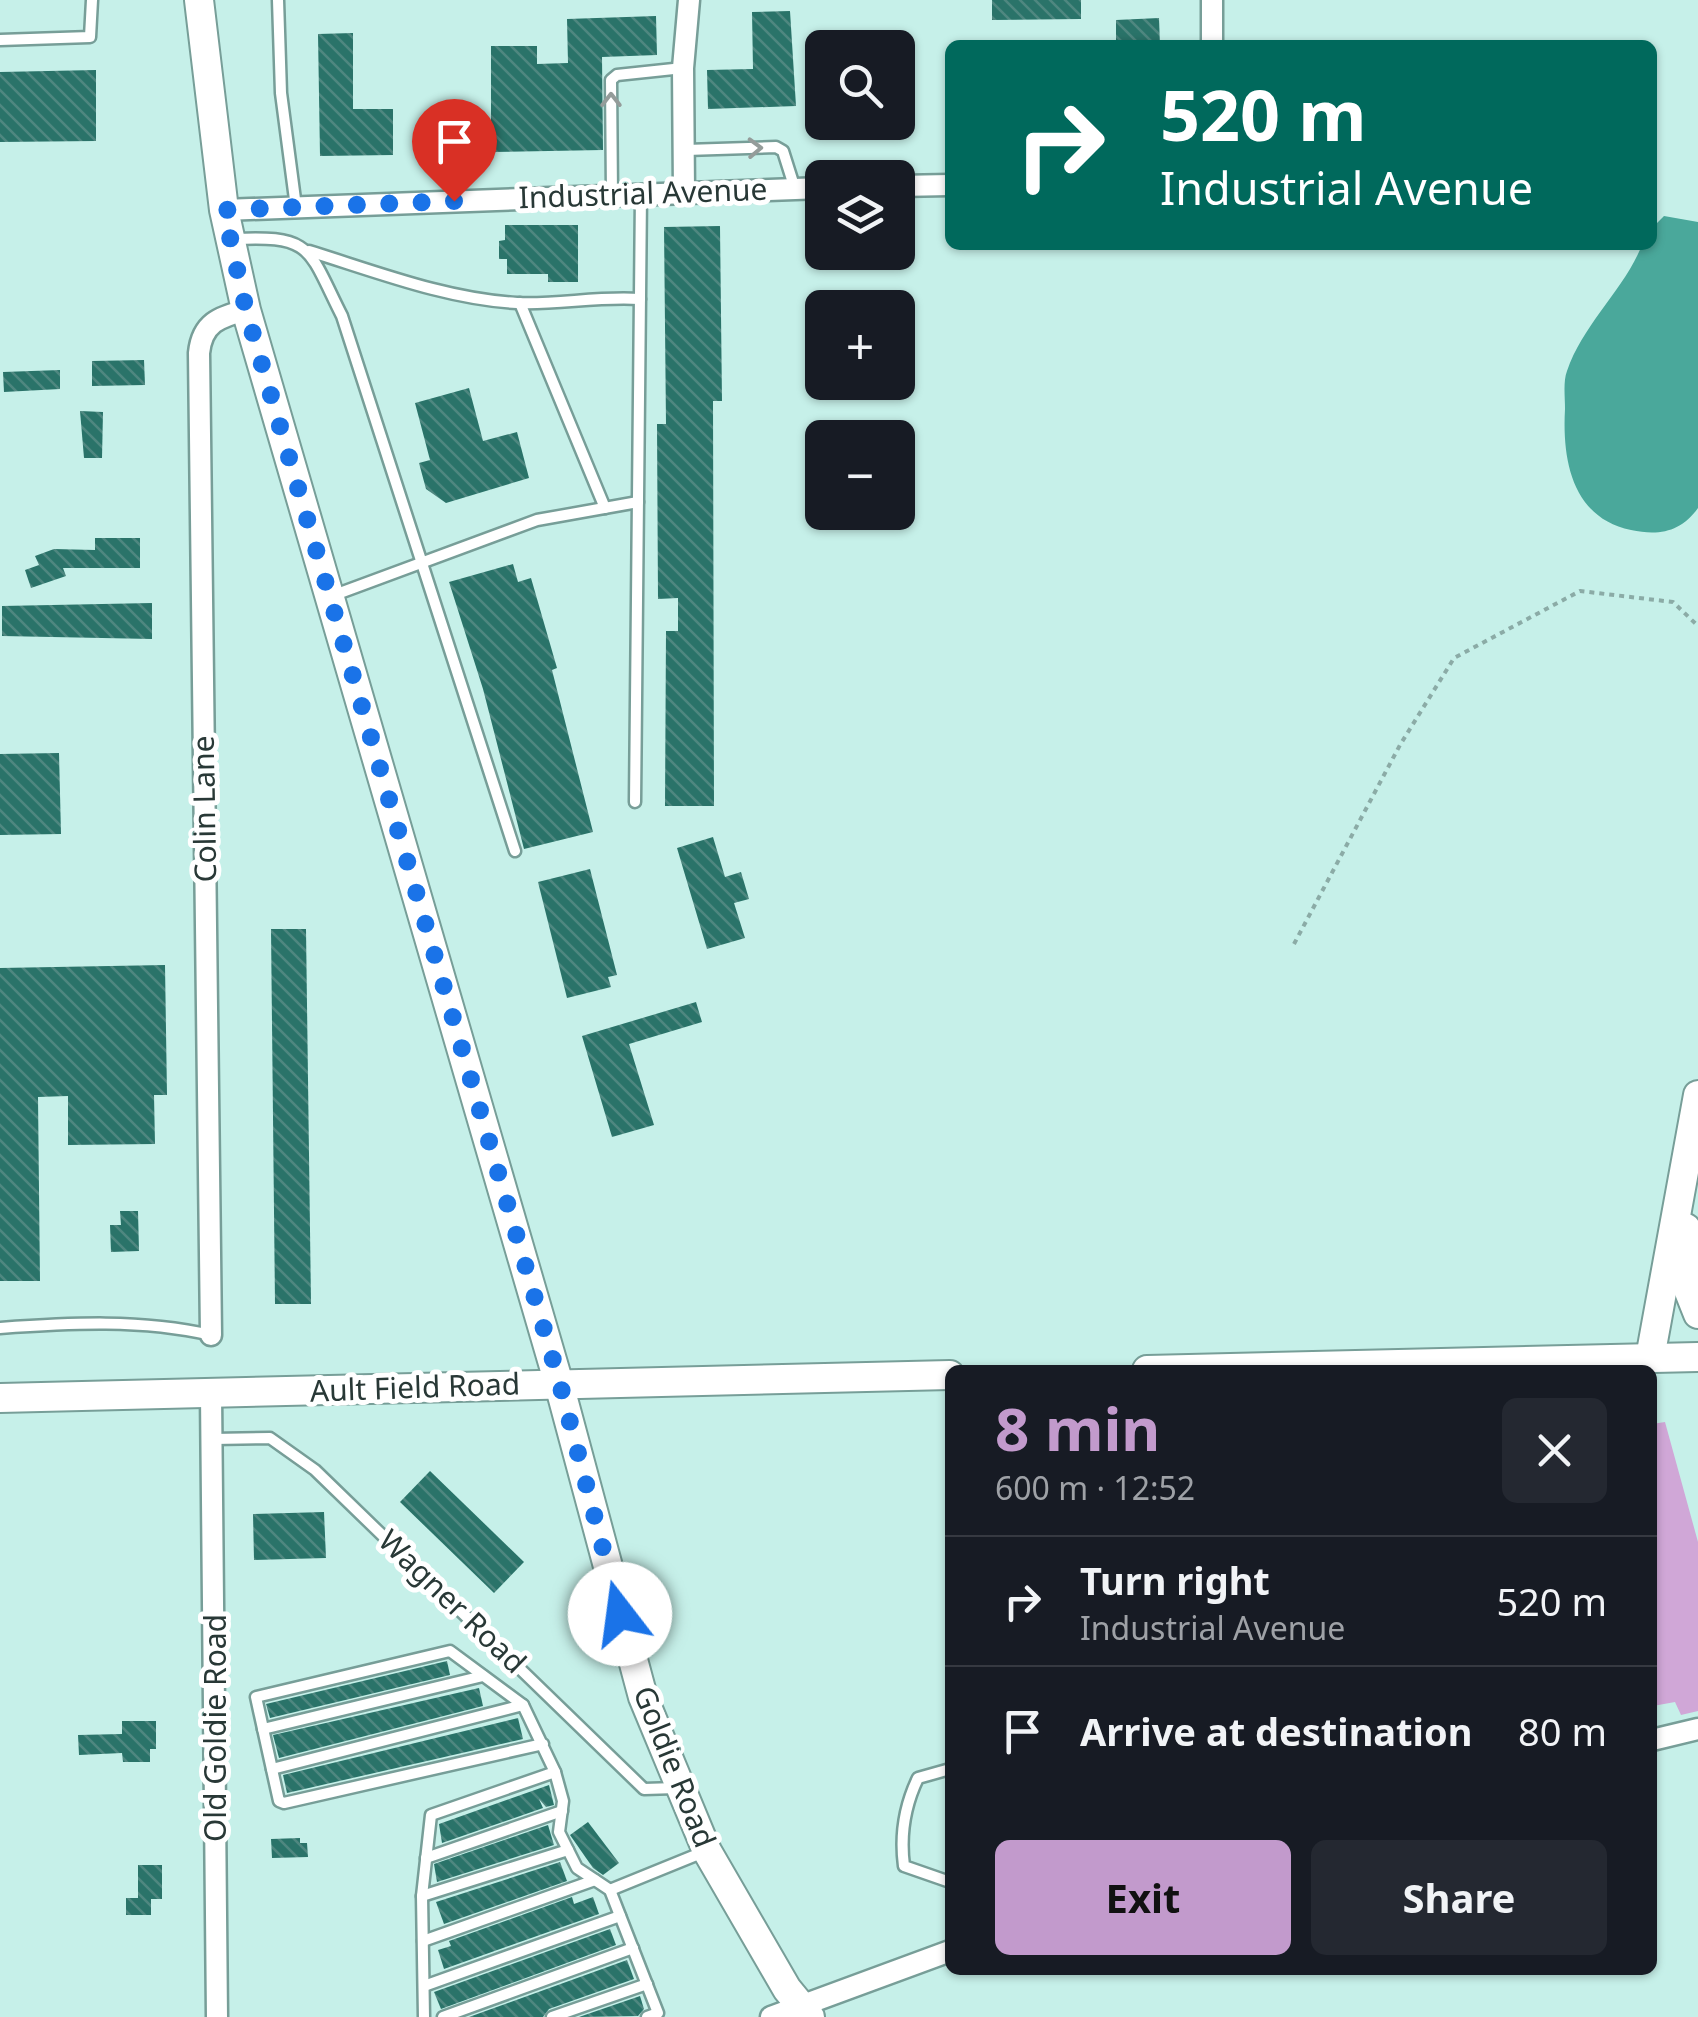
<!DOCTYPE html>
<html lang="en">
<head>
<meta charset="utf-8">
<style>
  body { margin:0; font-family:"Noto Sans",sans-serif; background:#242831; color:#f1f3f6; height:100vh; display:flex; flex-direction:column; font-size:38px; white-space:nowrap }
  * { box-sizing:border-box; margin:0 }
  p { font-size:32px; color:#9ea1a6 }
  .icon { flex:none; width:55px; height:55px; fill:none; stroke:currentColor; stroke-width:2; stroke-linecap:round; stroke-linejoin:round }
  .map { position:relative; flex:1; overflow:hidden }
  .details { position:absolute; left:945px; top:1365px; width:712px; height:610px; display:flex; flex-direction:column; background:#171b24; border-radius:15px; box-shadow:0 2px 8px #0004 }
  .details>* { flex:none }
  .guide { position:absolute; left:945px; top:40px; width:712px; height:210px; border-radius:15px; box-shadow:0 2px 8px #0004; background:#00695c; color:#fff; overflow:hidden }
  .buttons { position:absolute; left:805px; top:30px; display:grid; gap:20px }
  .buttons a { display:grid; place-items:center; width:110px; height:110px; border-radius:15px; background:#171b24; box-shadow:0 2px 8px #0004; font-size:50px }
  .pin { position:absolute; display:grid; place-items:center; width:85px; height:85px; color:#fff; margin:-102px -42px; border-radius:50% 50% 50% 0; rotate:-45deg; box-shadow:0 0 10px #0007 }
  .pin .icon { rotate:45deg }
  .me { position:absolute; width:110px; margin:-55px; rotate:345deg; stroke-linejoin:round; filter:drop-shadow(0 0 8px #0008) }
  .turn { display:flex; align-items:center; gap:35px; height:210px; padding:0 50px; font-size:45px }
  .turn .icon { width:130px; height:130px; stroke-width:2.5 }
  .turn b { display:block; font-size:70px; line-height:85px }
  .round { display:grid; place-items:center; flex:none; width:105px; height:105px; border-radius:15px; background:#242831 }
  .headline { display:flex; align-items:center; justify-content:space-between; height:170px; padding:0 50px }
  h1 { font-size:60px; font-weight:700; line-height:75px; color:#c29acc }
  .action { display:flex; gap:20px; margin-top:auto; padding:20px 50px }
  .action a { flex:1; height:115px; border-radius:15px; background:#c29acc; color:#111; font-size:40px; font-weight:700; line-height:115px; text-align:center }
  .action a+a { background:#242831; color:#f1f3f6 }
  ul { padding:0; list-style:none }
  li { display:flex; align-items:center; gap:30px; height:130px; padding:0 50px; border-top:2px solid #363941 }
  li div { flex:1 }
  li b { display:block; font-size:38px }
  li em { font-style:normal }
  .map>svg:first-child { display:block }
</style>
</head>
<body>
<div class="map">
<svg width="1698" height="2017" viewBox="0 0 1698 2017">
  <defs>
    <pattern id="building-back-hatch" width="6" height="6" patternUnits="userSpaceOnUse" patternTransform="scale(2.5)"><rect width="6" height="6" fill="#2a7369"/><path d="M-1 5l2 2M0 0l6 6M5-1l2 2" fill="none" stroke="#4f8780"/></pattern>
  </defs>
  <rect width="100%" height="100%" fill="#c6f0e9"/>
  <!-- garden -->
  <path fill="#d0a7d7" d="M 1665,1422 L 1698,1542 L 1698,1711 L 1681,1715 L 1675,1702 L 1653,1706 L 1652,1424 Z"/>
  <!-- water -->
  <path fill="#4aa89b" d="M 1664,216 L 1698,222 L 1698,508 C 1681,532 1659,536 1631,530 C 1573,518 1562,462 1565,409 C 1565,397 1563,381 1567,371 C 1583,324 1624,290 1642,245 L 1652,245 L 1653,227 Z"/>
  <!-- building -->
  <g fill="url(#building-back-hatch)">
    <path d="M 992,0 L 1081,0 L 1081,19 L 992,20 Z"/>
    <path d="M 790,11 L 796,106 L 708,109 L 707,70 L 753,69 L 752,12 Z"/>
    <path d="M 656,16 L 657,55 L 602,57 L 603,150 L 491,152 L 491,46 L 537,46 L 537,64 L 568,63 L 567,19 Z"/>
    <path d="M 1159,18 L 1160,45 L 1116,45 L 1116,20 Z"/>
    <path d="M 353,33 L 353,109 L 393,109 L 393,155 L 320,156 L 318,34 Z"/>
    <path d="M 96,70 L 96,141 L 0,142 L 0,72 Z"/>
    <path d="M 505,225 L 578,225 L 578,282 L 548,282 L 548,274 L 507,274 L 507,259 L 499,259 L 499,241 L 505,240 Z"/>
    <path d="M 720,226 L 722,401 L 713,401 L 714,806 L 665,806 L 666,631 L 678,631 L 678,598 L 658,599 L 657,424 L 666,424 L 664,227 Z"/>
    <path d="M 144,360 L 145,385 L 92,386 L 92,361 Z"/>
    <path d="M 60,370 L 60,389 L 4,392 L 3,372 Z"/>
    <path d="M 469,388 L 483,441 L 517,432 L 529,478 L 446,503 L 426,489 L 419,463 L 430,460 L 415,403 Z"/>
    <path d="M 80,411 L 103,412 L 102,458 L 84,458 Z"/>
    <path d="M 95,538 L 140,538 L 140,568 L 63,568 L 66,576 L 31,588 L 25,570 L 39,565 L 35,556 L 54,549 L 95,550 Z"/>
    <path d="M 513,564 L 518,582 L 531,578 L 557,668 L 552,670 L 593,832 L 524,849 L 483,689 L 449,582 Z"/>
    <path d="M 152,603 L 152,639 L 2,636 L 2,606 Z"/>
    <path d="M 59,753 L 61,834 L 0,835 L 0,754 Z"/>
    <path d="M 713,837 L 725,877 L 741,872 L 749,899 L 734,903 L 745,938 L 707,949 L 677,848 Z"/>
    <path d="M 590,869 L 617,975 L 608,977 L 611,987 L 567,998 L 538,882 Z"/>
    <path d="M 271,929 L 306,929 L 311,1304 L 275,1304 Z"/>
    <path d="M 165,965 L 167,1095 L 154,1095 L 155,1144 L 68,1145 L 68,1096 L 38,1097 L 40,1281 L 0,1281 L 0,968 Z"/>
    <path d="M 696,1002 L 702,1022 L 629,1044 L 654,1125 L 612,1137 L 582,1036 Z"/>
    <path d="M 120,1211 L 138,1211 L 139,1251 L 111,1252 L 110,1225 L 121,1225 Z"/>
    <path d="M 430,1471 L 524,1562 L 494,1593 L 400,1502 Z"/>
    <path d="M 324,1512 L 326,1558 L 254,1560 L 253,1514 Z"/>
    <path d="M 447,1661 L 450,1675 L 270,1718 L 266,1704 Z"/>
    <path d="M 479,1688 L 483,1706 L 279,1758 L 273,1735 Z"/>
    <path d="M 518,1718 L 523,1739 L 287,1793 L 283,1775 Z"/>
    <path d="M 122,1721 L 156,1721 L 156,1749 L 150,1749 L 150,1762 L 123,1762 L 122,1753 L 79,1755 L 78,1735 L 122,1734 Z"/>
    <path d="M 549,1785 L 554,1805 L 546,1807 L 539,1799 L 543,1808 L 442,1843 L 439,1824 Z"/>
    <path d="M 588,1822 L 619,1863 L 603,1875 L 593,1868 L 570,1835 Z"/>
    <path d="M 548,1825 L 554,1845 L 437,1882 L 434,1864 Z"/>
    <path d="M 300,1838 L 300,1843 L 307,1843 L 308,1857 L 272,1858 L 271,1839 Z"/>
    <path d="M 560,1862 L 567,1881 L 444,1924 L 436,1902 Z"/>
    <path d="M 138,1865 L 162,1865 L 162,1899 L 151,1899 L 151,1915 L 126,1915 L 126,1898 L 138,1898 Z"/>
    <path d="M 572,1897 L 574,1904 L 593,1897 L 599,1914 L 444,1969 L 438,1950 L 451,1946 L 449,1941 Z"/>
    <path d="M 610,1929 L 616,1945 L 441,2009 L 434,1992 Z"/>
    <path d="M 627,1960 L 634,1979 L 549,2009 L 543,2017 L 469,2017 Z"/>
    <path d="M 640,1996 L 644,2009 L 638,2016 L 579,2017 Z"/>
  </g>
  <g fill="none" stroke-linecap="round" stroke-linejoin="round">
    <!-- lane casing -->
    <g stroke="#779e98" stroke-width="15">
      <g id="lane">
        <path d="M 278,0 L 281,93 L 296,207"/>
        <path d="M 0,40 L 90,37 L 92,0"/>
        <path d="M 686,150 L 776,147 L 783,151 L 795,189"/>
        <path d="M 612,195 L 611,80 L 617,75 L 683,68"/>
        <path d="M 234,239 C 314,235 308,249 342,316 L 515,851"/>
        <path d="M 309,251 C 377,272 446,299 517,303 C 558,305 597,296 640,299"/>
        <path d="M 520,303 L 605,508"/>
        <path d="M 329,597 L 537,520 L 638,502"/>
        <path d="M 635,802 L 641,194"/>
        <path d="M 0,1328 C 71,1323 141,1319 211,1335"/>
        <path d="M 213,1439 L 270,1438 L 315,1470 L 644,1789 L 676,1788"/>
        <path d="M 263,1729 L 483,1676"/>
        <path d="M 543,1744 L 284,1803 L 279,1801 L 256,1697 L 450,1651 L 523,1705 L 555,1772 L 563,1801 L 559,1832 L 577,1868 L 610,1890 L 658,2013 L 647,2017"/>
        <path d="M 272,1769 L 523,1705"/>
        <path d="M 950,1769 L 918,1778 C 905,1805 900,1836 904,1866 L 950,1882"/>
        <path d="M 426,1858 L 562,1811"/>
        <path d="M 610,1890 L 706,1851"/>
        <path d="M 422,1896 L 568,1850"/>
        <path d="M 423,1941 L 595,1880"/>
        <path d="M 424,1986 L 620,1916"/>
        <path d="M 424,2017 L 422,1896 L 431,1815 L 555,1772"/>
        <path d="M 443,2017 L 633,1948"/>
        <path d="M 552,2017 L 647,1984"/>
      </g>
    </g>
    <!-- street casing -->
    <g stroke="#779e98" stroke-width="25">
      <g id="street">
        <path d="M 1212,45 L 1212,0"/>
        <path d="M 898,186 L 950,185"/>
        <path d="M 684,192 L 683,68 L 689,0"/>
        <path d="M 224,210 L 822,188"/>
        <path d="M 211,1335 L 199,353 C 202,323 219,317 246,310"/>
        <path d="M 211,1395 L 217,2017"/>
        <path d="M 1652,1740 L 1698,1729"/>
        <path d="M 771,2017 L 950,1951"/>
      </g>
    </g>
    <!-- secondary casing -->
    <g stroke="#779e98" stroke-width="32">
      <g id="secondary">
        <path d="M 199,0 L 224,210 L 246,310 L 559,1384 L 643,1697 L 707,1851 L 787,1989 L 810,2017"/>
        <path d="M 1686,1228 L 1688,1289 L 1698,1314"/>
        <path d="M 1650,1358 L 1698,1095"/>
        <path d="M 1147,1370 L 1698,1357"/>
        <path d="M 0,1398 L 950,1375"/>
      </g>
    </g>
    <!-- path -->
    <path stroke="#8baba6" stroke-width="4" stroke-dasharray="5 5" stroke-linecap="butt" d="M 1294,944 L 1400,745 L 1454,658 L 1580,591 L 1673,602 L 1698,626"/>
    <!-- lane -->
    <use href="#lane" stroke="#fff" stroke-width="10"/>
    <!-- street -->
    <use href="#street" stroke="#fff" stroke-width="20"/>
    <!-- secondary -->
    <use href="#secondary" stroke="#fff" stroke-width="28"/>
  </g>
  <!-- one-way arrows -->
  <defs><path id="oneway-chevron" d="M-2-3.5L2.5 0L-2 3.5" fill="none" stroke-width="1.6" stroke-linecap="round" stroke-linejoin="round" transform="scale(2.5)"/></defs>
  <g stroke="#949c9a">
    <use href="#oneway-chevron" transform="translate(611 100) rotate(-90)"/>
    <use href="#oneway-chevron" transform="translate(755 148) rotate(-2)"/>
  </g>
  <g fill="none" stroke-linecap="round" stroke-linejoin="round">
    <!-- route -->
    <path stroke="#1a73e8" stroke-width="18" stroke-dasharray="0 32.4" d="M 454,201 L 224,210 L 246,310 L 560,1384 L 620,1614"/>
  </g>
  <g text-anchor="middle" stroke-width="10" stroke-linejoin="round" paint-order="stroke">
    <!-- street labels -->
    <g font-size="30" fill="#283836" stroke="#fff">
      <text transform="translate(643 194) rotate(-2)" y="10">Industrial Avenue</text>
      <text transform="translate(205 809) rotate(-91)" y="10">Colin Lane</text>
      <text transform="translate(415 1388) rotate(-2)" y="10">Ault Field Road</text>
      <text transform="translate(452 1602) rotate(44)" y="10">Wagner Road</text>
      <text transform="translate(216 1728) rotate(-90)" y="10">Old Goldie Road</text>
      <text transform="translate(674 1767) rotate(68)" y="10">Goldie Road</text>
    </g>
  </g>
</svg>
<div class="buttons">
<a><svg class="icon" aria-label="search" viewBox="0 0 24 24"><circle cx="10" cy="10" r="6"/><path d="M15 15l6 6"/></svg></a>
<a><svg class="icon" aria-label="layers" viewBox="0 0 24 24"><path d="M12 4l9 5-9 5-9-5zM3 14l9 5 9-5"/></svg></a>
<a>+</a>
<a>−</a>
</div>
<div class="pin" style="left:454px;top:201px;background:#d93025"><svg class="icon" aria-label="arrive" viewBox="0 0 24 24"><path d="M6 21V4h12l-3 4 3 4H6"/></svg></div>
<svg class="me" style="left:620px;top:1614px" viewBox="-20 -20 40 40"><circle r="19" fill="#fff"/><path d="M0-13L10 11 0 6-10 11z" fill="#1a73e8"/></svg>
<div class="guide">
<div class="turn"><svg class="icon" aria-label="right" viewBox="0 0 24 24"><path d="M7 20v-9h11M14 6l5 5-5 5"/></svg><div><b>520 m</b>Industrial Avenue</div></div>
</div>
<section class="details">
<div class="headline"><div><h1>8 min</h1><p>600 m · 12:52</p></div><a class="round"><svg class="icon" aria-label="close" viewBox="0 0 24 24"><path d="M6 6l12 12M18 6L6 18"/></svg></a></div>
<ul>
<li><svg class="icon" aria-label="right" viewBox="0 0 24 24"><path d="M7 20v-9h11M14 6l5 5-5 5"/></svg><div><b>Turn right</b><p>Industrial Avenue</p></div><em>520 m</em></li>
<li><svg class="icon" aria-label="arrive" viewBox="0 0 24 24"><path d="M6 21V4h12l-3 4 3 4H6"/></svg><div><b>Arrive at destination</b></div><em>80 m</em></li>
</ul>
<div class="action"><a>Exit</a><a>Share</a></div>
</section>
</div>
</body>
</html>
